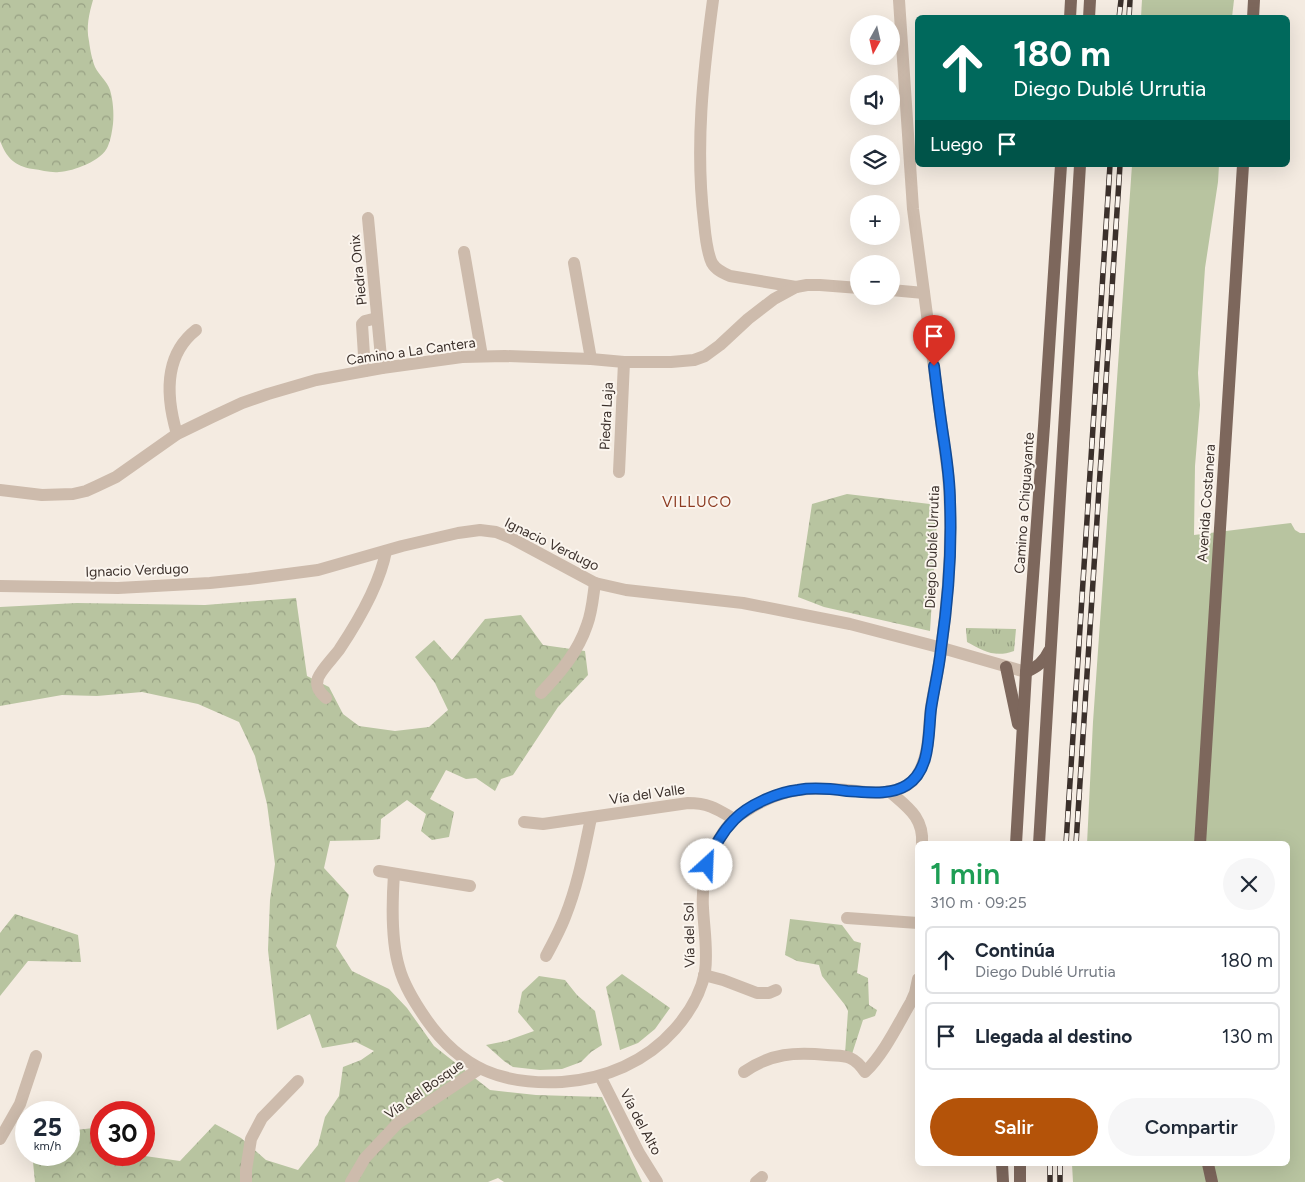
<!DOCTYPE html>
<html lang="es">
<head>
<meta charset="utf-8">
<style>
  body { margin:0; font-family:Figtree,sans-serif; background:#f6f6f7; color:#1f2937; height:100vh; display:flex; flex-direction:column; font-size:19px; white-space:nowrap }
  * { box-sizing:border-box; margin:0 }
  p { font-size:16px; color:#747a83 }
  .icon { flex:none; width:28px; height:28px; fill:none; stroke:currentColor; stroke-width:2; stroke-linecap:round; stroke-linejoin:round }
  .map { position:relative; flex:1; overflow:hidden }
  .panel { position:absolute; left:915px; top:841px; width:375px; height:325px; display:flex; flex-direction:column; background:#fff; border-radius:8px; box-shadow:0 5px 20px #0002 }
  .panel>* { flex:none }
  .guide { position:absolute; left:915px; top:15px; width:375px; height:152px; border-radius:8px; box-shadow:0 5px 20px #0002; background:#00695c; color:#fff; overflow:hidden }
  .needle { width:32px; rotate:188deg }
  .controls { position:absolute; left:850px; top:15px; display:grid; gap:10px }
  .controls a { display:grid; place-items:center; width:50px; height:50px; border-radius:50%; background:#fff; box-shadow:0 5px 20px #0002; font-size:25px }
  .speed { position:absolute; left:15px; top:1101px; display:flex; gap:10px; font-size:25px; font-weight:700; text-align:center }
  .speed>* { display:grid; place-content:center; width:65px; height:65px; border-radius:50%; background:#fff; box-shadow:0 5px 20px #0002; line-height:1 }
  .speed small { font-size:12px; font-weight:400 }
  .speed .limit { border:8px solid #d22; background:#fff; color:#111 }
  .pin { position:absolute; display:grid; place-items:center; width:42px; height:42px; color:#fff; margin:-51px -21px; border-radius:50% 50% 50% 0; rotate:-45deg; box-shadow:0 0 5px #0007 }
  .pin .icon { rotate:45deg }
  .me { position:absolute; width:55px; margin:-28px; rotate:25deg; stroke-linejoin:round; filter:drop-shadow(0 0 4px #0008) }
  .turn { display:flex; align-items:center; gap:18px; height:105px; padding:0 15px; font-size:22px }
  .turn .icon { width:65px; height:65px; stroke-width:2.5 }
  .turn b { display:block; font-size:35px; line-height:42px }
  .then { display:flex; align-items:center; height:48px; padding:0 15px; background:#0003; gap:10px; font-size:19px }
  .round { display:grid; place-items:center; flex:none; width:52px; height:52px; border-radius:26px; background:#f6f6f7 }
  .overview { display:flex; align-items:center; justify-content:space-between; height:85px; padding:0 15px }
  h1 { font-size:30px; font-weight:600; line-height:38px; color:#1e9e55 }
  .primary-button { display:flex; gap:10px; margin-top:auto; padding:10px 15px }
  .primary-button a { flex:1; height:58px; border-radius:30px; background:#b45309; color:#fff; font-size:20px; font-weight:600; line-height:58px; text-align:center }
  .primary-button a+a { background:#f6f6f7; color:#1f2937 }
  ul { padding:0; list-style:none }
  li { display:flex; align-items:center; gap:15px; height:68px; margin:0 10px 8px; padding:0 5px; border:2px solid #e0e1e3; border-radius:8px }
  li div { flex:1 }
  li b { display:block; font-size:19px }
  li em { font-style:normal }
  .map>svg:first-child { display:block }
</style>
</head>
<body>
<div class="map">
<svg width="1305" height="1182" viewBox="0 0 1305 1182">
  <defs>
    <pattern id="forest-crowns" width="20" height="18" patternUnits="userSpaceOnUse" patternTransform="scale(1.25)"><rect width="20" height="18" fill="#b8c4a0"/><path d="M2 6a3 3 0 1 1 6 0M12 15a3 3 0 1 1 6 0" fill="none" stroke="#97a083"/></pattern>
    <pattern id="park-tufts" width="24" height="20" patternUnits="userSpaceOnUse" patternTransform="scale(1.25)"><rect width="24" height="20" fill="#b8c4a0"/><path d="M3 7l-1-3M5 7V3M7 7l1-3M15 17l-1-3M17 17v-4M19 17l1-3" fill="none" stroke="#97a083"/></pattern>
  </defs>
  <rect width="100%" height="100%" fill="#f4ebe1"/>
  <!-- grass -->
  <g fill="#b8c4a0">
    <path d="M 1142,0 L 1234,0 L 1232,17 L 1141,17 Z"/>
    <path d="M 1132,165 L 1219,165 L 1218,182 L 1205,268 L 1198,373 L 1200,405 L 1195,466 L 1194,535 L 1291,523 L 1295,530 L 1300,533 L 1305,533 L 1305,1182 L 1073,1182 L 1072,1164 L 1288,1164 L 1288,844 L 1087,844 L 1093,722 Z"/>
  </g>
  <!-- forest -->
  <g fill="url(#forest-crowns)">
    <path d="M 0,0 L 93,0 C 89,14 86,27 89,41 C 90,49 92,60 95,67 C 99,75 107,81 110,90 C 113,100 114,113 113,124 C 112,131 111,139 108,146 C 102,161 74,171 59,172 C 51,173 41,170 33,169 C 14,166 7,158 0,141 Z"/>
    <path d="M 847,494 L 938,505 L 930,631 L 824,607 L 798,597 L 812,504 Z"/>
    <path d="M 296,598 L 307,676 L 329,687 L 343,714 L 359,726 L 395,731 L 429,727 L 448,710 L 435,683 L 415,657 L 434,640 L 452,660 L 485,619 L 521,615 L 543,645 L 585,651 L 588,675 L 558,707 L 513,775 L 501,779 L 495,791 L 476,778 L 466,779 L 446,770 L 430,799 L 454,812 L 449,837 L 432,840 L 421,831 L 426,814 L 407,800 L 381,819 L 380,839 L 372,840 L 330,841 L 324,868 L 349,895 L 336,946 L 352,971 L 389,989 L 407,1008 L 434,1046 L 490,1090 L 536,1095 L 602,1097 L 642,1182 L 504,1182 L 498,1178 L 488,1182 L 35,1182 L 33,1162 L 29,1155 L 69,1155 L 69,1131 L 101,1127 L 101,1155 L 138,1155 L 180,1161 L 215,1124 L 241,1138 L 266,1160 L 298,1170 L 318,1145 L 325,1117 L 339,1096 L 343,1067 L 361,1060 L 374,1051 L 356,1042 L 322,1048 L 310,1014 L 277,1030 L 268,950 L 270,900 L 275,864 L 267,804 L 255,756 L 239,722 L 198,704 L 142,692 L 97,696 L 62,695 L 0,706 L 0,607 L 77,603 L 205,605 Z"/>
    <path d="M 15,914 L 78,935 L 81,962 L 28,961 L 0,996 L 0,933 Z"/>
    <path d="M 790,919 L 842,925 L 854,941 L 861,943 L 857,973 L 868,978 L 869,1005 L 877,1010 L 875,1016 L 863,1020 L 852,1054 L 845,1054 L 848,1011 L 845,1005 L 822,976 L 819,965 L 797,961 L 785,955 Z"/>
    <path d="M 622,974 L 670,1008 L 655,1029 L 638,1043 L 620,1050 L 606,987 Z"/>
    <path d="M 539,976 L 565,980 L 577,995 L 595,1011 L 602,1045 L 591,1052 L 581,1062 L 562,1069 L 540,1070 L 513,1067 L 504,1061 L 486,1045 L 506,1041 L 534,1031 L 518,1012 L 522,992 Z"/>
  </g>
  <!-- park -->
  <path fill="url(#park-tufts)" d="M 966,628 L 1016,629 L 1014,651 C 995,658 983,651 967,642 Z"/>
  <g fill="none" stroke-linecap="round" stroke-linejoin="round">
    <!-- minor -->
    <g stroke="#cdbbac" stroke-width="12">
      <path d="M 713,0 C 703,74 695,147 704,222 C 705,233 707,253 712,263 C 716,270 723,273 730,276 L 796,287"/>
      <path d="M 368,218 L 382,368"/>
      <path d="M 464,252 L 482,356"/>
      <path d="M 574,263 L 591,359"/>
      <path d="M 891,290 L 924,293"/>
      <path d="M 365,371 L 362,324 L 365,321 L 377,318"/>
      <path d="M 177,434 C 166,397 163,356 196,330"/>
      <path d="M 619,472 L 624,362"/>
      <path d="M 0,490 L 42,495 L 73,494 L 86,491 L 97,486 L 116,477 L 177,434 L 212,417 L 242,403 L 268,394 L 316,380 L 382,368 L 462,357 L 505,356 L 591,359 L 624,362 L 671,362 L 694,360 L 705,356 L 720,345 L 748,319 L 774,299 L 796,287 L 807,285 L 820,285 L 859,288"/>
      <path d="M 0,586 L 118,588 L 210,583 L 249,579 L 318,570 L 402,546 L 458,533 L 480,530 L 496,532 L 511,538 L 595,583 L 626,590 L 743,603 L 850,624 L 942,648 L 1026,672"/>
      <path d="M 541,693 C 560,673 578,652 587,625 C 592,612 593,597 595,583"/>
      <path d="M 326,698 C 320,693 315,687 318,678 C 321,670 333,658 339,650 C 357,623 380,584 386,551"/>
      <path d="M 889,791 C 907,807 924,817 922,844"/>
      <path d="M 524,822 L 543,824 L 688,803 C 709,803 717,809 734,819"/>
      <path d="M 379,871 L 470,886"/>
      <path d="M 394,874 C 392,903 391,940 399,967 C 404,986 415,1003 426,1019 C 461,1069 502,1085 562,1082 C 605,1079 646,1062 675,1029 C 689,1013 701,993 705,972 C 708,951 704,929 703,908 C 701,876 711,845 732,821 C 738,816 744,812 751,808 C 783,788 811,787 847,790 C 864,792 882,795 899,789 C 908,786 916,779 920,770 C 930,750 928,728 931,707 C 934,688 939,668 941,649 C 949,592 953,532 948,474 L 913,209 L 899,0"/>
      <path d="M 847,918 L 918,923"/>
      <path d="M 546,956 C 553,943 560,930 565,917 C 578,885 584,851 591,818"/>
      <path d="M 704,975 L 723,980 L 757,993 L 769,993 L 776,990"/>
      <path d="M 744,1072 C 771,1053 795,1052 827,1055 C 835,1056 843,1055 850,1058 C 857,1061 861,1066 865,1072 C 884,1054 898,1024 911,1002 L 915,993 L 918,979"/>
      <path d="M 600,1076 L 639,1153 L 657,1182"/>
      <path d="M 0,1139 L 20,1104 L 36,1056"/>
      <path d="M 246,1182 L 246,1170 L 251,1139 L 262,1118 L 298,1081"/>
      <path d="M 351,1182 L 365,1158 L 398,1123 L 479,1069"/>
      <path d="M 756,1182 L 762,1177"/>
    </g>
    <!-- primary -->
    <g stroke="#7d675c" stroke-width="12">
      <path d="M 1070,18 L 1071,0"/>
      <path d="M 1089,18 L 1090,0"/>
      <path d="M 1253,18 L 1254,0"/>
      <path d="M 1006,667 L 1018,724"/>
      <path d="M 1026,672 C 1037,667 1044,662 1049,651"/>
      <path d="M 1016,844 L 1026,672 L 1044,426 L 1061,165"/>
      <path d="M 1039,844 L 1080,165"/>
      <path d="M 1200,844 L 1243,165"/>
      <path d="M 1002,1164 L 1003,1182"/>
      <path d="M 1020,1164 L 1020,1182"/>
      <path d="M 1208,1164 L 1212,1182"/>
    </g>
    <!-- rail casing -->
    <g stroke="#3b302b" stroke-width="5.5">
      <g id="rail">
        <path d="M 1119,18 L 1121,0"/>
        <path d="M 1129,18 L 1130,0"/>
        <path d="M 1066,844 L 1110,165"/>
        <path d="M 1076,844 L 1120,165"/>
        <path d="M 1050,1164 L 1050,1182"/>
        <path d="M 1060,1164 L 1060,1182"/>
      </g>
    </g>
    <!-- rail -->
    <use href="#rail" stroke="#fbf5ee" stroke-width="4" stroke-dasharray="11" stroke-linecap="butt"/>
  </g>
  <g fill="none" stroke-linecap="round" stroke-linejoin="round">
    <!-- route casing -->
    <g stroke="#114b97" stroke-width="12">
      <path id="route" d="M 707,865 C 713,849 722,832 734,820 C 748,805 778,792 798,790 C 814,787 832,789 847,791 C 866,792 890,796 907,785 C 931,770 928,734 931,709 C 934,689 939,669 941,649 C 948,601 952,550 950,502 C 950,481 947,461 944,441 C 940,416 937,391 934,366"/>
    </g>
    <!-- route -->
    <use href="#route" stroke="#1a73e8" stroke-width="9"/>
  </g>
  <g text-anchor="middle" stroke-width="4" stroke-linejoin="round" paint-order="stroke">
    <!-- street labels -->
    <g font-size="14" fill="#3b302b" stroke="#fbf5ee">
      <text transform="translate(358 270) rotate(-96)" y="5">Piedra Onix</text>
      <text transform="translate(411 351) rotate(-8)" y="5">Camino a La Cantera</text>
      <text transform="translate(606 416) rotate(-87)" y="5">Piedra Laja</text>
      <text transform="translate(1024 503) rotate(-86)" y="5">Camino a Chiguayante</text>
      <text transform="translate(1206 503) rotate(-86)" y="5">Avenida Costanera</text>
      <text transform="translate(552 544) rotate(26)" y="5">Ignacio Verdugo</text>
      <text transform="translate(932 547) rotate(-88)" y="5">Diego Dublé Urrutia</text>
      <text transform="translate(137 570) rotate(-2)" y="5">Ignacio Verdugo</text>
      <text transform="translate(647 794) rotate(-8)" y="5">Vía del Valle</text>
      <text transform="translate(689 935) rotate(-91)" y="5">Vía del Sol</text>
      <text transform="translate(424 1089) rotate(-35)" y="5">Vía del Bosque</text>
      <text transform="translate(641 1122) rotate(62)" y="5">Vía del Alto</text>
    </g>
    <!-- neighbourhood labels -->
    <g font-size="15" letter-spacing="1" fill="#8c3b22" stroke="#fbf5ee">
      <text x="697" y="507">VILLUCO</text>
    </g>
  </g>
</svg>
<div class="controls">
<a><svg class="needle" viewBox="-14 -14 28 28"><path d="M0-13l5 13h-10z" fill="#e53935"/><path d="M0 13l5-13h-10z" fill="#747a83"/></svg></a>
<a><svg class="icon" aria-label="sound" viewBox="0 0 24 24"><path d="M4 9h4l5-4v14l-5-4H4zM17 9q2 3 0 6"/></svg></a>
<a><svg class="icon" aria-label="layers" viewBox="0 0 24 24"><path d="M12 4l9 5-9 5-9-5zM3 14l9 5 9-5"/></svg></a>
<a>+</a>
<a>−</a>
</div>
<div class="speed"><div>25<small>km/h</small></div><div class="limit">30</div></div>
<div class="pin" style="left:934px;top:366px;background:#d93025"><svg class="icon" aria-label="arrive" viewBox="0 0 24 24"><path d="M6 21V4h12l-3 4 3 4H6"/></svg></div>
<svg class="me" style="left:707px;top:865px" viewBox="-20 -20 40 40"><circle r="19" fill="#fff"/><path d="M0-13L10 11 0 6-10 11z" fill="#1a73e8"/></svg>
<div class="guide">
<div class="turn"><svg class="icon" aria-label="ahead" viewBox="0 0 24 24"><path d="M12 20V5M6 11l6-6 6 6"/></svg><div><b>180 m</b>Diego Dublé Urrutia</div></div>
<div class="then">Luego<svg class="icon" aria-label="arrive" viewBox="0 0 24 24"><path d="M6 21V4h12l-3 4 3 4H6"/></svg></div>
</div>
<section class="panel">
<div class="overview"><div><h1>1 min</h1><p>310 m · 09:25</p></div><a class="round"><svg class="icon" aria-label="close" viewBox="0 0 24 24"><path d="M6 6l12 12M18 6L6 18"/></svg></a></div>
<ul>
<li><svg class="icon" aria-label="ahead" viewBox="0 0 24 24"><path d="M12 20V5M6 11l6-6 6 6"/></svg><div><b>Continúa</b><p>Diego Dublé Urrutia</p></div><em>180 m</em></li>
<li><svg class="icon" aria-label="arrive" viewBox="0 0 24 24"><path d="M6 21V4h12l-3 4 3 4H6"/></svg><div><b>Llegada al destino</b></div><em>130 m</em></li>
</ul>
<div class="primary-button"><a>Salir</a><a>Compartir</a></div>
</section>
</div>
</body>
</html>
